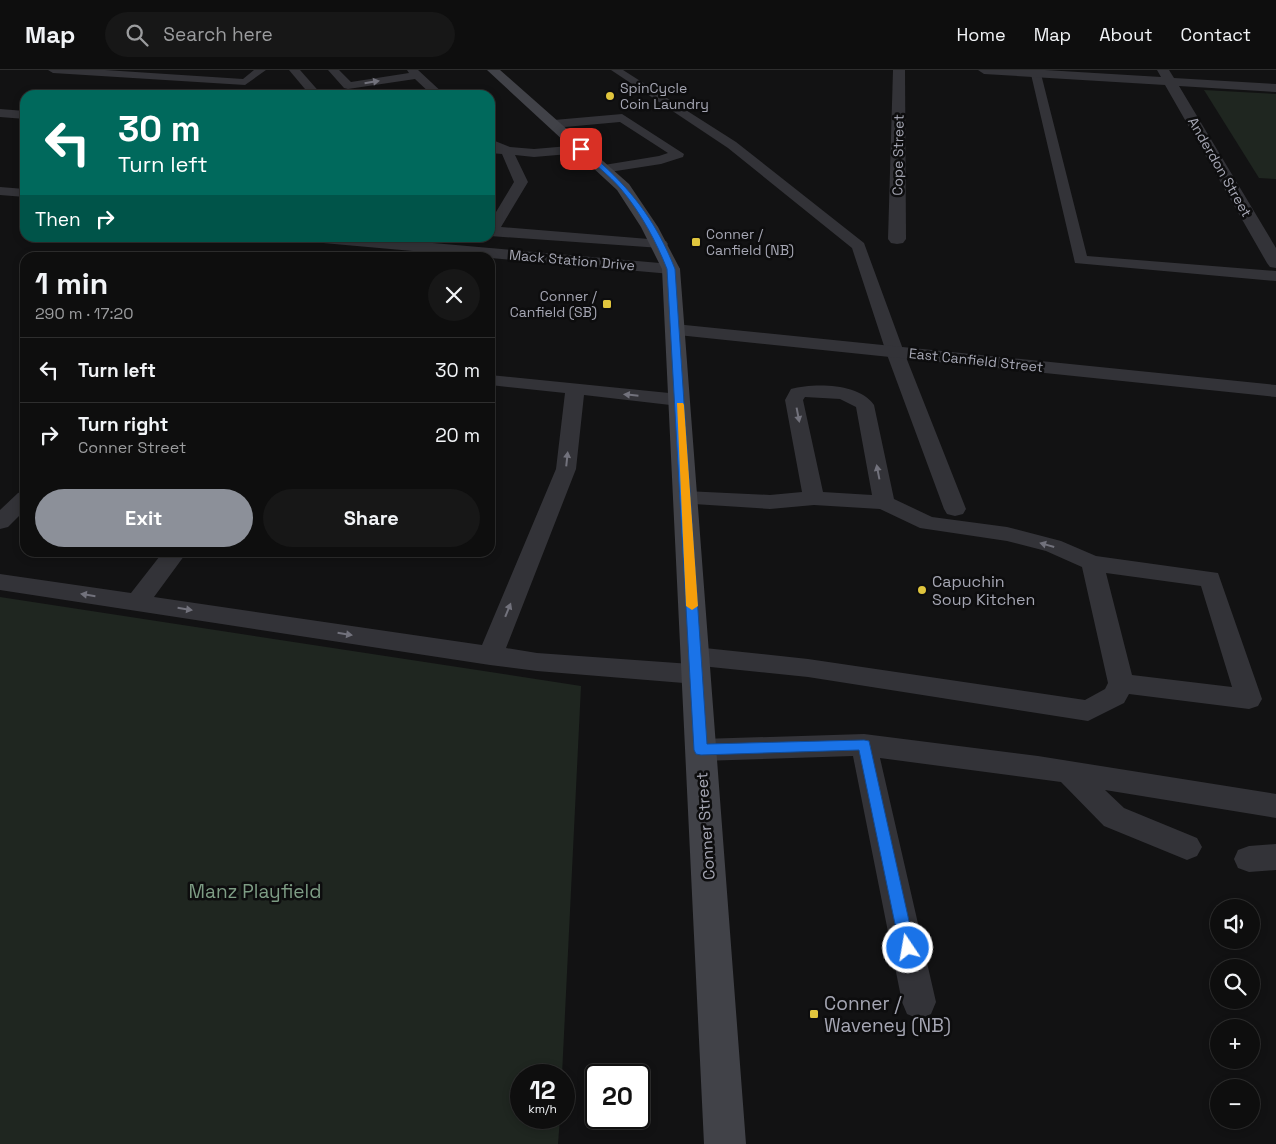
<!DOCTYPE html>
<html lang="en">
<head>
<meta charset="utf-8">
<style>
  body { margin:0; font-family:"Space Grotesk",sans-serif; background:#171717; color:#f1f3f6; height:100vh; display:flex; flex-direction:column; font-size:19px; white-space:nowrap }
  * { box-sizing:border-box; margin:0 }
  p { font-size:16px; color:#9b9c9e }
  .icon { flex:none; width:28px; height:28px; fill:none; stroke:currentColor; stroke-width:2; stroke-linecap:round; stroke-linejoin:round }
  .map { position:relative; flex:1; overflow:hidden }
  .side { position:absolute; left:20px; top:182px; width:475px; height:305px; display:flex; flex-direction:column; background:#0e0e0e; border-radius:15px; box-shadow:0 2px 8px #0003,0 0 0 1px #2e2e2e }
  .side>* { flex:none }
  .top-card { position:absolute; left:20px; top:20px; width:475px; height:152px; border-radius:15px; box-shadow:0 2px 8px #0003,0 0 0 1px #2e2e2e; background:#00695c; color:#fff; overflow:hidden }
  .buttons { position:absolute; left:1210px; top:829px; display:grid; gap:10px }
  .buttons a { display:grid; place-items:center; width:50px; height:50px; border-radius:50%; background:#0e0e0e; box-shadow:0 2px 8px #0003,0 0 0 1px #2e2e2e; font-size:25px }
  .speed { position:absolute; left:510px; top:994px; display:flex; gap:10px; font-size:25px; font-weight:700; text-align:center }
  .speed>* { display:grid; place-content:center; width:65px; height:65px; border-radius:50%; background:#0e0e0e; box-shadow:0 2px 8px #0003,0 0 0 1px #2e2e2e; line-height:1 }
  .speed small { font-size:12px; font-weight:400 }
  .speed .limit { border:2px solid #111; border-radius:8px; background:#fff; color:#111 }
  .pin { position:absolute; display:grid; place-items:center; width:42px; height:42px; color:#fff; margin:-21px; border-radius:10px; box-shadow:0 2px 8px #0006 }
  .me { position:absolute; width:55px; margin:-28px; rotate:348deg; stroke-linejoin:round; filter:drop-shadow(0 0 4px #0008) }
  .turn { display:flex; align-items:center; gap:18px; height:105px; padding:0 15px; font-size:22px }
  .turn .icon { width:65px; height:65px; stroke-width:2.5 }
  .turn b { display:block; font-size:35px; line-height:42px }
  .then { display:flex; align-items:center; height:48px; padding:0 15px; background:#0003; gap:10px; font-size:19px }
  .round { display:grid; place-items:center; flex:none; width:52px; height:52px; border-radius:26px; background:#171717 }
  .overview { display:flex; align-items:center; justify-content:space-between; height:85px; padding:0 15px }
  h1 { font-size:30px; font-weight:600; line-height:38px }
  .action { display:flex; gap:10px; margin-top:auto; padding:10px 15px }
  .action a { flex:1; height:58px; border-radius:30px; background:#8c9099; color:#fff; font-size:20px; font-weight:600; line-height:58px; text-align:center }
  .action a+a { background:#171717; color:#f1f3f6 }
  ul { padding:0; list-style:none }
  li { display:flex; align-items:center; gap:15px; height:65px; padding:0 15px; border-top:1px solid #2e2e2e }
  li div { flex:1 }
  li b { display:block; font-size:19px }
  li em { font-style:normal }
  header { display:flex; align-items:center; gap:30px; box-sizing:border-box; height:70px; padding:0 25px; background:#0e0e0e; border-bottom:1px solid #2e2e2e }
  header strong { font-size:24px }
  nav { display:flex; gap:28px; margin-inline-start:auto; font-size:18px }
  .search { width:350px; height:45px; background:#171717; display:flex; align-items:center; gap:12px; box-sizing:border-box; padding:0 18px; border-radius:28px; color:#9b9c9e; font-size:19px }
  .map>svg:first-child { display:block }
</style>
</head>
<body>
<header>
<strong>Map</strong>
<div class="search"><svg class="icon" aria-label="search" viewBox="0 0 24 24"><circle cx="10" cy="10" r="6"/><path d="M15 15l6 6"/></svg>Search here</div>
<nav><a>Home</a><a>Map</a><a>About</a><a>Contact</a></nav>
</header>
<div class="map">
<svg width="1276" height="1074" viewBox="0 0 1276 1074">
  <rect width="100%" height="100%" fill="#121213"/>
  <!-- green -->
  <g fill="#1f2620">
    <path d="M 1204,20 L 1276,24 L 1276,109 L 1259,108 Z"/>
    <path d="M 0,527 L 581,616 L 562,1005 L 521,1005 L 521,1048 L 560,1048 L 558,1074 L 0,1074 Z"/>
  </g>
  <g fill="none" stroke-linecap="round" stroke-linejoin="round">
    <!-- lane -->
    <g fill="#333338" fill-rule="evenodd">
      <path d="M 48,0 L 105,0 L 243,9 L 254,0 L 266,0 L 245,15 L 53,3 Z"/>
      <path d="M 289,0 L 300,0 L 322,25 L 310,25 Z"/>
      <path d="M 328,0 L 339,0 L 351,12 L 409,3 L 407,0 L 418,0 L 445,25 L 432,25 L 415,9 L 348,19 L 344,18 Z"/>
      <path d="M 611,0 L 623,0 L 736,72 L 864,173 L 904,282 L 966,439 L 963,444 L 955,446 L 947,444 L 944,439 L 886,282 L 852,178 L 728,78 Z"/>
      <path d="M 1030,0 L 1040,0 L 1087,186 L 1276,201 L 1276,211 L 1075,193 Z"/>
      <path d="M 0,39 L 25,41 L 25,49 L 0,47 Z"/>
      <path d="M 622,44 L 684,84 L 683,87 L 661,94 L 603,103 L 598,102 L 596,99 L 598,96 L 659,86 L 668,83 L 620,52 L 554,58 L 548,54 L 554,50 Z"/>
      <path d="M 490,69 L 510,77 L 534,79 L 581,75 L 587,79 L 581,83 L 534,87 L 515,85 L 528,112 L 501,157 L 661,170 L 666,171 L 668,174 L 666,177 L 661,178 L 490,166 L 490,152 L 514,112 L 502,84 L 490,83 Z"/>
      <path d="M 0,117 L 25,119 L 25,127 L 0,125 Z"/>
      <path d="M 490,305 L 679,324 L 686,326 L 688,330 L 686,334 L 679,336 L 584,325 L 576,399 L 506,578 L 537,583 L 691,594 L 686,593 L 683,586 L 686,579 L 695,577 L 808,589 L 1085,630 L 1105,619 L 1108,613 L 1082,497 L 1046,481 L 1007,471 L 920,458 L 880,439 L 814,435 L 770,439 L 678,433 L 674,428 L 678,423 L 685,421 L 770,425 L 802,422 L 785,330 L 791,319 C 814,313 859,313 874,335 L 894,429 L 932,447 L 1007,457 L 1061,471 L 1096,486 L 1218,503 L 1262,629 L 1258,636 L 1249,639 L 1129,624 L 1124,633 L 1088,651 L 808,607 L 701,596 L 705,597 L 709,604 L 705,611 L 696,614 L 537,601 L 490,595 L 0,520 L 0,504 L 131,523 L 163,482 L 187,482 L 154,527 L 482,575 L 556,399 L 565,323 L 490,315 ZM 805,327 L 840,329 L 856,337 L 872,425 L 823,422 L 803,330 ZM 1106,503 L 1201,516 L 1232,617 L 1132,605 Z"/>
      <path d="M 25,421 L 25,440 L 8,457 L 0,459 L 0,440 L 18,423 Z"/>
      <path d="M 864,664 L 1038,686 L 1276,724 L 1276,748 L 1105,720 L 1124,738 L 1197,768 L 1202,777 L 1197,786 L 1187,790 L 1104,756 L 1061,712 L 880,688 L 936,932 L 931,944 L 919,949 L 907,944 L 902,932 L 853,686 L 701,691 L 691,688 L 687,680 L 691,672 L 701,669 Z"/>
      <path d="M 1276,774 L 1276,800 L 1249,802 L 1238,798 L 1234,789 L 1238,780 L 1249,776 Z"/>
    </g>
    <!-- street -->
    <g fill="#333338" fill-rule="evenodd">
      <path d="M 893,0 L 905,0 L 906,169 L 903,173 L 897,174 L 891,173 L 888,169 Z"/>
      <path d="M 978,0 L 1045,0 L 1161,7 L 1157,0 L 1169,0 L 1174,8 L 1276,14 L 1276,22 L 1179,16 L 1276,178 L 1276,198 L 1270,197 L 1267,193 L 1165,15 L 984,4 Z"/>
      <path d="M 314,168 L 376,168 L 671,194 L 677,195 L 680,199 L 677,203 L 671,204 L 323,173 L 317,172 Z"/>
      <path d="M 675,254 L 1276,315 L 1276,327 L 668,264 L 665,260 L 668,256 Z"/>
    </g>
    <!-- secondary -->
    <path fill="#414248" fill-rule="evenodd" d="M 487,0 L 500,0 L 629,114 L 658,157 L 680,199 L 746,1074 L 704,1074 L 662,199 L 641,157 L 617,120 Z"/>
  </g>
  <!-- one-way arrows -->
  <defs><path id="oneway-solid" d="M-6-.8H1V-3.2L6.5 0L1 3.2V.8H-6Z" transform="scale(1.25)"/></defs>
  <g fill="#72727c">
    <use href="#oneway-solid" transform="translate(372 12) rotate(-9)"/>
    <use href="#oneway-solid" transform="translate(631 325) rotate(-174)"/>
    <use href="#oneway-solid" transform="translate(798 345) rotate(79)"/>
    <use href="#oneway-solid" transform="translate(567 389) rotate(-84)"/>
    <use href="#oneway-solid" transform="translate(878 402) rotate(-101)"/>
    <use href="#oneway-solid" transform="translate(1047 475) rotate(-164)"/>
    <use href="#oneway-solid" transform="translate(88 525) rotate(-171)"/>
    <use href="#oneway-solid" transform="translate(185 539) rotate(9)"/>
    <use href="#oneway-solid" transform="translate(508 540) rotate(-68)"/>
    <use href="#oneway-solid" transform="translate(345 564) rotate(9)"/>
  </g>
  <!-- route -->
  <path fill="#1a73e8" stroke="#114b97" d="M 581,77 C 589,81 595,89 602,94 C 636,125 658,156 675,199 L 707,674 L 864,670 L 869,671 L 915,878 L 913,884 L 908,886 L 902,884 L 900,878 L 859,680 L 701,685 L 696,684 L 694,680 L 667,199 C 656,171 641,143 621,119 C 609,105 593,93 579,80 Z"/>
  <!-- slow -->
  <path fill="#f59e0b" d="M 677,333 L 683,333 L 684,335 L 698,536 L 692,540 L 686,536 Z"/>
  <!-- markers -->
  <g fill="#e0c53d" stroke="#0d0d0e" stroke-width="2">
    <circle cx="610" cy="26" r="5"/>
    <rect x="691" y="167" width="10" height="10" rx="2.5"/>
    <rect x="602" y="229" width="10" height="10" rx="2.5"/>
    <circle cx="922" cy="520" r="5"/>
    <rect x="809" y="939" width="10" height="10" rx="2.5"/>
  </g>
  <g text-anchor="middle" stroke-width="5" stroke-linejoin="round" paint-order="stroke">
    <!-- far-poi labels -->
    <g font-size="14" fill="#a5a6b3" stroke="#0d0d0e" text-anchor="start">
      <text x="620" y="23">SpinCycle<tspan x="620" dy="16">Coin Laundry</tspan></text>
      <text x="706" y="169">Conner /<tspan x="706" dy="16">Canfield (NB)</tspan></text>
      <text x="597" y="231" text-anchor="end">Conner /<tspan x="597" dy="16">Canfield (SB)</tspan></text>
    </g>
    <!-- far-street labels -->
    <g font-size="14" fill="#a5a6b3" stroke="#0d0d0e">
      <text transform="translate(898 85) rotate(-89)" y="5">Cope Street</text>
      <text transform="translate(1220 97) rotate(60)" y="5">Anderdon Street</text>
      <text transform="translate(572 190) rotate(5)" y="5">Mack Station Drive</text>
      <text transform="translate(976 290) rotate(6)" y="5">East Canfield Street</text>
    </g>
    <!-- poi labels -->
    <g font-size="16" fill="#a5a6b3" stroke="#0d0d0e" text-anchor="start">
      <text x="932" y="517">Capuchin<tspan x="932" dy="18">Soup Kitchen</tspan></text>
    </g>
    <!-- street labels -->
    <g font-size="16" fill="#a5a6b3" stroke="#0d0d0e">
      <text transform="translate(705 756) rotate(-94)" y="6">Conner Street</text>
    </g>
    <!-- near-park labels -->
    <g font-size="19" fill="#7d9c84" stroke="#0d0d0e">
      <text x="255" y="828">Manz Playfield</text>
    </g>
    <!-- near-poi labels -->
    <g font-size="19" fill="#a5a6b3" stroke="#0d0d0e" text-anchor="start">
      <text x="824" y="940">Conner /<tspan x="824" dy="22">Waveney (NB)</tspan></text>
    </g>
  </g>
</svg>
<div class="buttons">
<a><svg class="icon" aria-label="sound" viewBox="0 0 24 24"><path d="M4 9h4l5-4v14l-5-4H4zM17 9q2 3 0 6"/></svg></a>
<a><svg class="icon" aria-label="search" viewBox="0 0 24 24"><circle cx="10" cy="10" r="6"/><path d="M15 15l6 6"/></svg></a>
<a>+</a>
<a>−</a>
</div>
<div class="speed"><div>12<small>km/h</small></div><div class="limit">20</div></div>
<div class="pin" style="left:581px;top:79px;background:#d93025"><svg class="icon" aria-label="arrive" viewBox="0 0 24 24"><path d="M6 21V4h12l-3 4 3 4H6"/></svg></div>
<svg class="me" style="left:908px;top:878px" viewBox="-20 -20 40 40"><circle r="17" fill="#1a73e8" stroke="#fff" stroke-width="3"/><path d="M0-11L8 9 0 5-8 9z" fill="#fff"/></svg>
<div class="top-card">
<div class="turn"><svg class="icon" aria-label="left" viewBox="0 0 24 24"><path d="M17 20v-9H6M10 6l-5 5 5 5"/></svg><div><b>30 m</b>Turn left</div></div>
<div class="then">Then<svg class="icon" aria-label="right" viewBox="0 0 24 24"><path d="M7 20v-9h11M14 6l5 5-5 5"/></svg></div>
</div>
<section class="side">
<div class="overview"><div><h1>1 min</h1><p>290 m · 17:20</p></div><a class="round"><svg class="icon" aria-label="close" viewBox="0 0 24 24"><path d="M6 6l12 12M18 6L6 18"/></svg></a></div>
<ul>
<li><svg class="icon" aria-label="left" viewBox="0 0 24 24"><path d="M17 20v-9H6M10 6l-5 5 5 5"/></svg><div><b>Turn left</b></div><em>30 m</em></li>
<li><svg class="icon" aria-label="right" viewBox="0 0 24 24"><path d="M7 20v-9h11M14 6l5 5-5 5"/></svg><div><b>Turn right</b><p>Conner Street</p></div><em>20 m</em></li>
</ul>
<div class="action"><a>Exit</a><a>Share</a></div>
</section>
</div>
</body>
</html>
